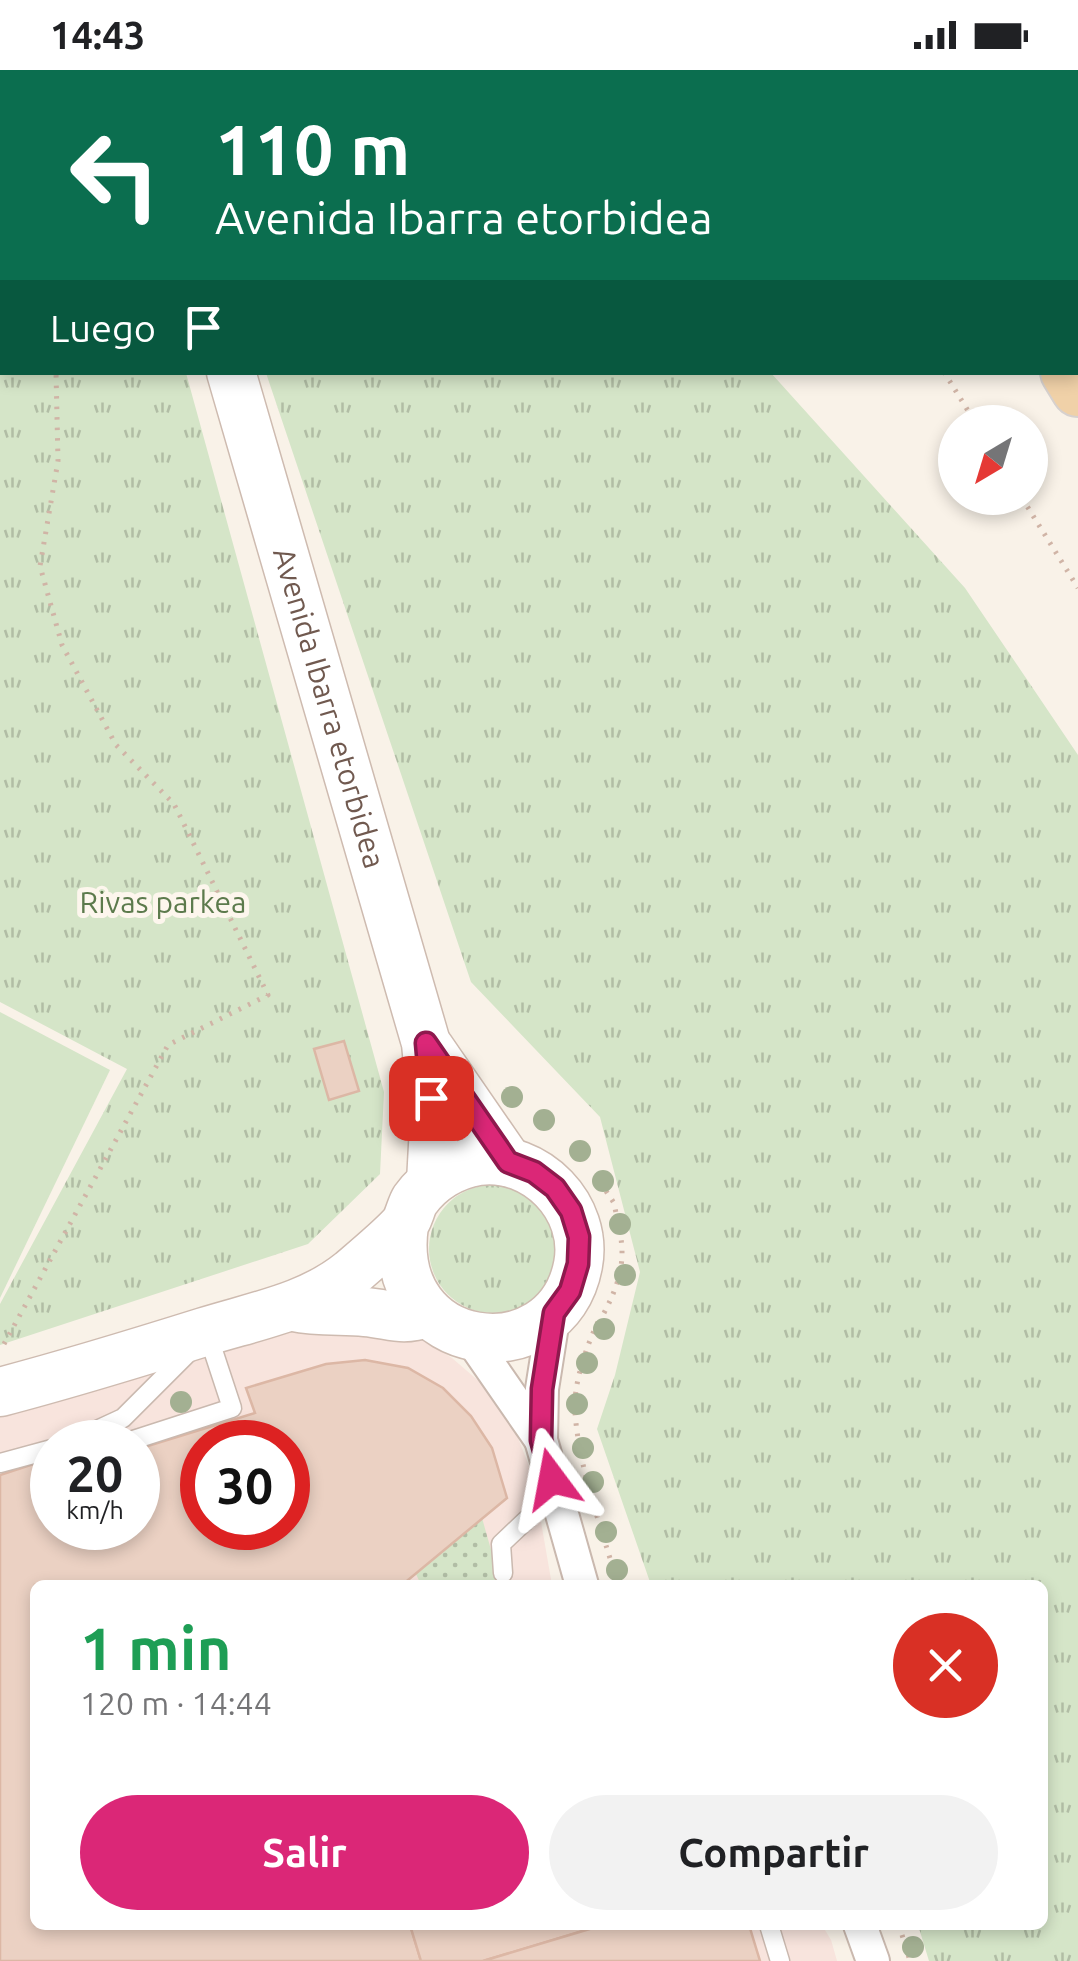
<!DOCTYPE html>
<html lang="es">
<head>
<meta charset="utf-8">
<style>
  body { margin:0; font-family:Ubuntu,sans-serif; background:#f2f2f2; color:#202124; height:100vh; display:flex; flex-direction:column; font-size:38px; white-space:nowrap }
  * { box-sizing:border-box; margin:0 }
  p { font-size:32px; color:#757577 }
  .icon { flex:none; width:55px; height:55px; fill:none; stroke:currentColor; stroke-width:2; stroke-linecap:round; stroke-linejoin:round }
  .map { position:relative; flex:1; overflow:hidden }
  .details { position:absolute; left:30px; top:1510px; width:1018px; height:350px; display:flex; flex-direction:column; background:#fff; border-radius:15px; box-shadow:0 5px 15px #0003 }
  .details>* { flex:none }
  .banner { position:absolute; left:0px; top:0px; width:1080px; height:305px; box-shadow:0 5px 15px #0003; background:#0b6e4f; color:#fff; overflow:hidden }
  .needle { width:65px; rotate:218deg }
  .fabs { position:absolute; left:938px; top:335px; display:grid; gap:20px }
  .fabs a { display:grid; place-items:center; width:110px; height:110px; border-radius:50%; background:#fff; box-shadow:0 5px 15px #0003; font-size:50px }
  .speed { position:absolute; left:30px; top:1350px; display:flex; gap:20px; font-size:50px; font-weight:700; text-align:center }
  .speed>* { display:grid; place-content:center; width:130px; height:130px; border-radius:50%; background:#fff; box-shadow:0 5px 15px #0003; line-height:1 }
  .speed small { font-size:25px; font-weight:400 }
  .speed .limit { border:15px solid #d22; background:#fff; color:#111 }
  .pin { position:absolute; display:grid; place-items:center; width:85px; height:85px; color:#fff; margin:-42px; border-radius:20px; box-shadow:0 5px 15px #0006 }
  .me { position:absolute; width:110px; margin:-55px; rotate:347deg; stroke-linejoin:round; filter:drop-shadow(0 0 8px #0008) }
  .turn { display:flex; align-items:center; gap:35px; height:210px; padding:0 50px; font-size:45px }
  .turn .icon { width:130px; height:130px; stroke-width:2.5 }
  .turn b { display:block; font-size:70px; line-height:85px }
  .then { display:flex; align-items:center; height:95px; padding:0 50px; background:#0003; gap:20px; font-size:38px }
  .round { display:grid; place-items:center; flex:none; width:105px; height:105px; border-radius:52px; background:#f2f2f2 }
  .summary { display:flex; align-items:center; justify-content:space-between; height:170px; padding:0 50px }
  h1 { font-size:60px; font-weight:700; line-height:75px; color:#1e9e55 }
  .primary-button { display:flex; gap:20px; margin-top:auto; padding:20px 50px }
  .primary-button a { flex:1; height:115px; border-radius:60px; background:#db2777; color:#fff; font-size:40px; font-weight:700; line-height:115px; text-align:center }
  .primary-button a+a { background:#f2f2f2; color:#202124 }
  .status { display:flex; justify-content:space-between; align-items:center; height:70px; padding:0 50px; background:#fff; direction:ltr }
  .status svg { height:28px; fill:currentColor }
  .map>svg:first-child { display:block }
</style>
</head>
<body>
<div class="status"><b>14:43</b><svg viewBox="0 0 49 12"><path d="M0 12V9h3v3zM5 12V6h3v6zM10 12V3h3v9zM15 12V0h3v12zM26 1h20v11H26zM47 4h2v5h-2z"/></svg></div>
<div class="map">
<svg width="1078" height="1891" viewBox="0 0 1078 1891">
  <defs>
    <pattern id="grass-tufts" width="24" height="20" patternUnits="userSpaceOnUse" patternTransform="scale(2.5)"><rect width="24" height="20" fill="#d5e5c8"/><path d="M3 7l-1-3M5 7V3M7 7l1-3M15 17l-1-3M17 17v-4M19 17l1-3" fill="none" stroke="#b1bda5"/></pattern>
    <pattern id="garden-dots" width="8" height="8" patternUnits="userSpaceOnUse" patternTransform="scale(2.5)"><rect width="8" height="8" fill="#d5e5c8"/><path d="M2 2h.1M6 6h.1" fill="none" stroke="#b1bda5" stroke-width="1.8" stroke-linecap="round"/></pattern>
  </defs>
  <rect width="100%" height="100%" fill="#f9f2e8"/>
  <!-- commercial -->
  <path fill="#f8e4dd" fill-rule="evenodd" d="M 318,1249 L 386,1256 L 424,1270 L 452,1288 L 488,1319 L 514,1358 L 533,1406 L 552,1515 L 35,1515 L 35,1855 L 822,1855 L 831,1870 L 837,1891 L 0,1891 L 0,1330 ZM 52,1372 L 138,1372 L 138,1458 L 52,1458 ZM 202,1372 L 288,1372 L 288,1458 L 202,1458 Z"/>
  <!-- grass -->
  <g fill="url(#grass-tufts)">
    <path d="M 0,82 L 2,302 L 186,303 L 384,1022 L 380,1104 L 308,1174 L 0,1275 L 0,1234 L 127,999 L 0,932 Z"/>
    <path d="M 266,303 L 771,303 L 965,518 L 1078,685 L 1078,1891 L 929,1891 L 918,1855 L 1042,1855 L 1042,1515 L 651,1515 L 597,1359 L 615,1305 L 640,1202 L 600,1047 L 471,912 Z"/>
    <circle cx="493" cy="1179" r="64"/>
  </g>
  <!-- garden -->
  <path fill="url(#garden-dots)" d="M 482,1448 L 501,1515 L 421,1515 L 416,1504 Z"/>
  <!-- pitch -->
  <path fill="#d5e5c8" d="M 0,942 L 110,1000 L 0,1228 Z"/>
  <!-- building -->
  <g fill="#ebd1c3" stroke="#dcb7a5" stroke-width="2.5" fill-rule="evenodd">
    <path d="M 344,971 L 359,1021 L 329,1030 L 314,979 Z"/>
    <path d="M 365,1290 L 408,1298 L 443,1318 L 471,1346 L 492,1378 L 507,1428 L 402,1515 L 35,1515 L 35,1855 L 410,1855 L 421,1891 L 0,1891 L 0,1405 L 52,1388 L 52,1458 L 138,1458 L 138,1379 L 255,1343 L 246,1318 L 326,1294 ZM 202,1372 L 288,1372 L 288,1458 L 202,1458 Z"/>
    <path d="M 410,1855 L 599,1855 L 599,1856 L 483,1891 L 421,1891 Z"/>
    <path d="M 603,1855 L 749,1855 L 760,1891 L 483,1891 Z"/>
  </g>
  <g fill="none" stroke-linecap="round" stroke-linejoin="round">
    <!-- lane casing -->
    <g stroke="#cab9af" stroke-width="21">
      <g id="lane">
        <path d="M 71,1372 L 123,1348 L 194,1277"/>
        <path d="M 127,1372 L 232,1338 L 207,1262"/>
        <path d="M 0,1393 L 52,1379"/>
        <path d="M 503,1503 L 501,1474 L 540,1437 L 550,1414"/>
        <path d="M 769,1855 L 780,1891"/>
      </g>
    </g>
    <!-- street casing -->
    <g stroke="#cab9af" stroke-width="36">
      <g id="street">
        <path d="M 554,1243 L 542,1319 L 541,1370 L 582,1515"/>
        <path d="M 469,1266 L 541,1370"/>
        <path d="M 860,1855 L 873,1891"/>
      </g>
    </g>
    <!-- secondary casing -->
    <g stroke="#cebbb0" stroke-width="51">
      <g id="secondary">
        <path d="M 113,0 L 115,2"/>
        <path id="s1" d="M 231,302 L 426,973 L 434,1057 L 431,1112"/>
        <path d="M 430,979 L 508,1092"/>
        <path d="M 294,1237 C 318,1242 340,1240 365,1242 C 391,1244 400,1252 427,1243"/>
        <path d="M 0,1322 C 69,1304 137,1283 204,1262 C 255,1246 309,1237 351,1203 C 365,1191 390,1170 402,1157 C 409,1150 410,1138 415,1130 C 430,1109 453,1095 478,1091 C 536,1083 589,1138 578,1195 C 557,1307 385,1287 404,1155"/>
      </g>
    </g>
    <!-- primary casing -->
    <g stroke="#d7d1ce" stroke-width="56">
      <g id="primary">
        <path d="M 858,0 L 860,2"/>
        <path d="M 926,0 L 928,2"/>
        <path d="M 1078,223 L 1078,224"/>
        <path d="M 1067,302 L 1078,320"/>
      </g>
    </g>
    <!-- path -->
    <g stroke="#d0b4a6" stroke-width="5" stroke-dasharray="2.5 8" stroke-linecap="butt">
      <path d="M 183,0 L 183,2"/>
      <path d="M 731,0 L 733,2"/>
      <path d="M 0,29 L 2,32"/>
      <path d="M 0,96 L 2,97"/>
      <path d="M 944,302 L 975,352"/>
      <path d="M 1022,428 L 1078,518"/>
      <path d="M 606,1121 L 614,1133 L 617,1148"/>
      <path d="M 604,1243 C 618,1216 626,1193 620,1163"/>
      <path d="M 598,1252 C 586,1277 573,1315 575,1342 C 579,1400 602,1459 618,1515"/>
      <path d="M 4,1274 L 168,975 L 268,925 L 174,734 L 116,675 L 62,575 L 40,496 L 58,391 L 56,302"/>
      <path d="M 899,1855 L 910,1891"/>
    </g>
    <!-- lane -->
    <use href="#lane" stroke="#fff" stroke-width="18"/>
    <!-- street -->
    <use href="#street" stroke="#fff" stroke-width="32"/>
    <!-- secondary -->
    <use href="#secondary" stroke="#fff" stroke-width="48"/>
    <!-- primary -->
    <use href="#primary" stroke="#f0d1a8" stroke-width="52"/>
  </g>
  <!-- trees -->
  <g fill="#a3b092">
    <circle cx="512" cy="1027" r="11"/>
    <circle cx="544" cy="1050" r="11"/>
    <circle cx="580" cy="1081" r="11"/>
    <circle cx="603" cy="1111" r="11"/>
    <circle cx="620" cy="1154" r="11"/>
    <circle cx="625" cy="1205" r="11"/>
    <circle cx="604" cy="1259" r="11"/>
    <circle cx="587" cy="1293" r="11"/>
    <circle cx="181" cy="1332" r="11"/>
    <circle cx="577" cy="1334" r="11"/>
    <circle cx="583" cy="1378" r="11"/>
    <circle cx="593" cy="1412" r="11"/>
    <circle cx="606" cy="1462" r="11"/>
    <circle cx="617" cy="1500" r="11"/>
    <circle cx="913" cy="1877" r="11"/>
  </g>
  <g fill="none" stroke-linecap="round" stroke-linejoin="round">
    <!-- route casing -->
    <g stroke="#8e194d" stroke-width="25">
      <path id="route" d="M 431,1028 L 426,973 L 508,1092 L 534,1102 L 555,1118 L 571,1141 L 579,1167 L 578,1194 L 570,1221 L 554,1243 L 542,1319 L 541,1370 L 552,1409"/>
    </g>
    <!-- route -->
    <use href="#route" stroke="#db2777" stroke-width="18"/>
  </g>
  <g text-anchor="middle" stroke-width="10" stroke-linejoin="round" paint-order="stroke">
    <!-- street labels -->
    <g font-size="30" fill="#70594f" stroke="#fdf6ed">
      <text dy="10" stroke="none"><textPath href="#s1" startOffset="350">Avenida Ibarra etorbidea</textPath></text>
    </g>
    <!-- park labels -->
    <g font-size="30" fill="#5c7a4c" stroke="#fdf6ed">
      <text x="163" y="843">Rivas parkea</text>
    </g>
  </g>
</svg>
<div class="fabs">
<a><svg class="needle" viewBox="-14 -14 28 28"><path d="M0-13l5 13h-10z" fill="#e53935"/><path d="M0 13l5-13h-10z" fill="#757577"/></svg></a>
</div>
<div class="speed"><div>20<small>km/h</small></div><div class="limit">30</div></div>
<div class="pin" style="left:431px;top:1028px;background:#d93025"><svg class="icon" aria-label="arrive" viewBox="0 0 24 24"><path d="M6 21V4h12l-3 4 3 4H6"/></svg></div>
<svg class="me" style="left:552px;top:1409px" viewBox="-20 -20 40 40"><path d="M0-17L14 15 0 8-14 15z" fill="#db2777" stroke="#fff" stroke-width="4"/></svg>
<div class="banner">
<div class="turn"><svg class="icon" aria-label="left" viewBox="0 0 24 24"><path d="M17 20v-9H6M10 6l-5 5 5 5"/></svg><div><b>110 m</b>Avenida Ibarra etorbidea</div></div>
<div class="then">Luego<svg class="icon" aria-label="arrive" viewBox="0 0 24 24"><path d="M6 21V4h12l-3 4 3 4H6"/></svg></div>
</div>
<section class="details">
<div class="summary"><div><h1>1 min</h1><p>120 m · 14:44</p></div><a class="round" style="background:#d93025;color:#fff"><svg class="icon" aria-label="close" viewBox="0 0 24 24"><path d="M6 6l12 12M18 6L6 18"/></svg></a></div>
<div class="primary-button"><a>Salir</a><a>Compartir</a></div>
</section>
</div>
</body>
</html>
